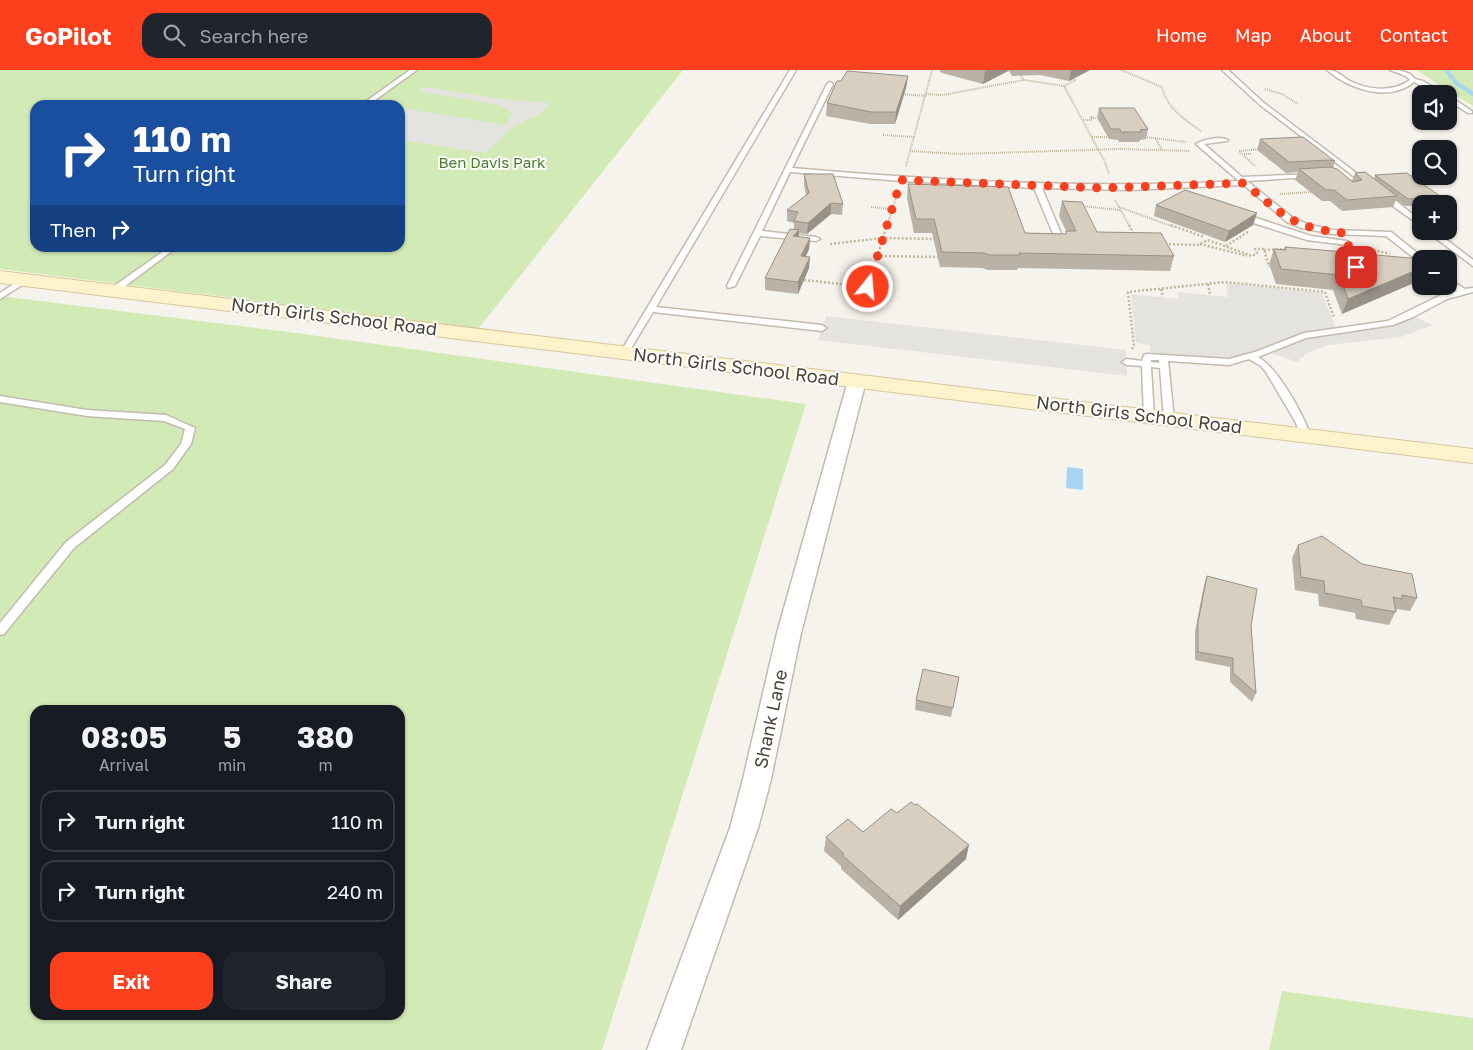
<!DOCTYPE html>
<html lang="en">
<head>
<meta charset="utf-8">
<style>
  body { margin:0; font-family:"Golos Text",sans-serif; background:#20242c; color:#f1f3f6; height:100vh; display:flex; flex-direction:column; font-size:19px; white-space:nowrap }
  * { box-sizing:border-box; margin:0 }
  p { font-size:16px; color:#9ea1a6 }
  .icon { flex:none; width:28px; height:28px; fill:none; stroke:currentColor; stroke-width:2; stroke-linecap:round; stroke-linejoin:round }
  .map { position:relative; flex:1; overflow:hidden }
  .sheet { position:absolute; left:30px; top:635px; width:375px; height:315px; display:flex; flex-direction:column; background:#171b24; border-radius:15px; box-shadow:0 1px 4px #0004 }
  .sheet>* { flex:none }
  .hud { position:absolute; left:30px; top:30px; width:375px; height:152px; border-radius:15px; box-shadow:0 1px 4px #0004; background:#1a4fa0; color:#fff; overflow:hidden }
  .buttons { position:absolute; left:1412px; top:15px; display:grid; gap:10px }
  .buttons a { display:grid; place-items:center; width:45px; height:45px; border-radius:10px; background:#171b24; box-shadow:0 1px 4px #0004; font-size:25px }
  .pin { position:absolute; display:grid; place-items:center; width:42px; height:42px; color:#fff; margin:-21px; border-radius:10px; box-shadow:0 2px 8px #0006 }
  .me { position:absolute; width:55px; margin:-28px; rotate:17deg; stroke-linejoin:round; filter:drop-shadow(0 0 4px #0008) }
  .turn { display:flex; align-items:center; gap:18px; height:105px; padding:0 20px; font-size:22px }
  .turn .icon { width:65px; height:65px; stroke-width:2.5 }
  .turn b { display:block; font-size:35px; line-height:42px }
  .then { display:flex; align-items:center; height:48px; padding:0 20px; background:#0003; gap:10px; font-size:19px }
  .eta { display:flex; justify-content:space-evenly; align-items:center; height:85px; text-align:center }
  .eta b { font-size:30px; font-weight:700; line-height:35px }
  .button { display:flex; gap:10px; margin-top:auto; padding:10px 20px }
  .button a { flex:1; height:58px; border-radius:15px; background:#fc3f1d; color:#fff; font-size:20px; font-weight:700; line-height:58px; text-align:center }
  .button a+a { background:#20242c; color:#f1f3f6 }
  ul { padding:0; list-style:none }
  li { display:flex; align-items:center; gap:15px; height:62px; margin:0 10px 8px; padding:0 10px; border:2px solid #363941; border-radius:15px }
  li div { flex:1 }
  li b { display:block; font-size:19px }
  li em { font-style:normal }
  header { display:flex; align-items:center; gap:30px; box-sizing:border-box; height:70px; padding:0 25px; background:#fc3f1d; color:#fff }
  header strong { font-size:24px }
  nav { display:flex; gap:28px; margin-inline-start:auto; font-size:18px }
  .search { width:350px; height:45px; background:#20242c; display:flex; align-items:center; gap:12px; box-sizing:border-box; padding:0 18px; border-radius:15px; color:#9ea1a6; font-size:19px }
  .map>svg:first-child { display:block }
</style>
</head>
<body>
<header>
<strong>GoPilot</strong>
<div class="search"><svg class="icon" aria-label="search" viewBox="0 0 24 24"><circle cx="10" cy="10" r="6"/><path d="M15 15l6 6"/></svg>Search here</div>
<nav><a>Home</a><a>Map</a><a>About</a><a>Contact</a></nav>
</header>
<div class="map">
<svg width="1473" height="980" viewBox="0 0 1473 980">
  <rect width="100%" height="100%" fill="#f6f3ec"/>
  <!-- green -->
  <g fill="#d2eab5" fill-rule="evenodd">
    <path d="M 0,0 L 683,0 L 479,258 L 0,199 ZM 35,35 L 400,35 L 400,178 L 35,178 Z"/>
    <path d="M 1416,0 L 1473,0 L 1473,36 Z"/>
    <path d="M 0,226 L 289,262 L 806,334 L 602,980 L 0,980 ZM 35,640 L 400,640 L 400,945 L 35,945 Z"/>
    <path d="M 1282,921 L 1473,948 L 1473,980 L 1269,980 Z"/>
  </g>
  <!-- parking -->
  <g fill="#e5e3e0">
    <path d="M 424,17 L 502,29 L 550,33 L 537,46 L 514,56 L 485,83 L 400,70 L 400,38 L 506,55 L 512,43 L 500,35 L 418,21 Z"/>
    <path d="M 1226,213 L 1322,223 L 1337,261 L 1369,257 L 1410,245 L 1433,255 L 1401,267 L 1328,275 L 1307,283 L 1297,292 L 1265,281 L 1239,290 L 1151,286 L 1150,275 L 1136,273 L 1131,224 L 1179,229 L 1178,222 L 1228,227 Z"/>
    <path d="M 826,246 L 1126,280 L 1127,306 L 818,270 Z"/>
  </g>
  <!-- water -->
  <path fill="#a9d4f2" d="M 1067,397 L 1083,399 L 1083,420 L 1066,418 Z"/>
  <g fill="none" stroke-linecap="round" stroke-linejoin="round">
    <!-- stream -->
    <path stroke="#a9d4f2" stroke-width="4" d="M 1446,0 L 1456,13 L 1473,24"/>
    <!-- lane casing -->
    <g stroke="#c2bbae" stroke-width="3">
      <g id="lane">
        <path d="M 410,0 L 417,0 L 368,35 L 361,35 Z"/>
        <path d="M 790,0 L 796,0 L 656,237 L 822,255 L 826,258 L 822,261 L 653,242 L 627,285 L 621,285 L 620,283 Z"/>
        <path d="M 1222,0 L 1228,0 L 1264,33 L 1368,112 L 1368,114 L 1364,114 L 1260,35 Z"/>
        <path d="M 1327,0 C 1336,0 1341,5 1348,10 C 1366,20 1393,23 1410,10 L 1406,6 L 1390,0 L 1399,0 L 1410,4 L 1415,9 L 1423,11 L 1445,24 L 1437,24 L 1414,12 C 1389,33 1349,19 1327,0 Z"/>
        <path d="M 830,12 L 833,14 L 792,98 C 941,111 1090,119 1239,111 L 1196,74 C 1203,69 1221,66 1228,70 L 1227,71 L 1204,74 L 1242,107 L 1312,104 L 1312,106 L 1310,107 L 1247,111 L 1293,148 L 1307,154 L 1333,160 L 1391,162 L 1425,189 L 1421,189 L 1421,191 L 1418,191 L 1386,166 L 1333,164 L 1302,158 L 1287,152 L 1244,115 L 1130,120 L 1042,118 L 1065,173 L 1061,175 L 1057,173 L 1034,118 L 902,111 L 790,102 L 762,161 L 816,167 L 820,169 L 816,171 L 760,166 L 735,216 L 728,218 L 727,216 L 827,14 Z"/>
        <path d="M 1449,26 L 1472,41 L 1472,43 L 1468,43 L 1449,31 Z"/>
        <path d="M 1380,123 L 1386,123 L 1421,151 L 1421,156 L 1380,127 Z"/>
        <path d="M 1238,144 L 1244,144 L 1311,166 L 1347,171 L 1351,173 L 1347,175 L 1307,170 L 1238,148 Z"/>
        <path d="M 1426,161 L 1435,161 L 1473,190 L 1473,196 Z"/>
        <path d="M 168,178 L 176,178 L 116,223 L 110,223 L 110,219 Z"/>
        <path d="M 23,208 L 30,210 L 0,229 L 0,223 Z"/>
        <path d="M 1449,209 L 1465,219 L 1473,218 L 1473,222 L 1447,229 L 1413,247 L 1393,255 L 1306,268 L 1258,287 C 1279,299 1302,343 1311,366 L 1309,368 L 1303,368 L 1301,366 L 1295,351 L 1266,302 L 1261,296 L 1249,289 L 1229,295 L 1168,291 L 1174,349 L 1169,352 L 1164,349 L 1160,298 L 1151,297 L 1154,347 L 1149,350 L 1144,347 L 1142,296 L 1127,295 L 1122,292 L 1127,289 L 1142,291 L 1144,285 L 1147,284 L 1229,289 L 1255,282 L 1304,263 L 1388,251 L 1441,225 L 1457,221 L 1449,215 ZM 1151,290 L 1159,290 L 1159,293 L 1151,292 Z"/>
        <path d="M 0,326 L 87,340 L 166,345 L 195,358 L 191,374 L 173,399 L 74,478 L 4,564 L 0,565 L 0,553 L 66,472 L 165,395 L 181,374 L 185,359 L 164,351 L 87,346 L 0,332 Z"/>
      </g>
    </g>
    <!-- street casing -->
    <g stroke="#c2bbae" stroke-width="3">
      <path id="street" d="M 857,305 L 864,307 L 866,311 L 801,563 L 771,709 L 758,758 L 681,980 L 647,980 L 730,758 L 743,709 L 777,563 L 848,311 L 850,307 Z"/>
    </g>
    <!-- secondary casing -->
    <g stroke="#d6c79b" stroke-width="2">
      <path id="secondary" d="M 0,201 L 1473,379 L 1473,393 L 0,213 Z"/>
    </g>
    <!-- path-far1 -->
    <g stroke="#c4b79f" stroke-width="2" stroke-dasharray="1 1" stroke-linecap="butt">
      <path d="M 1121,0 L 1162,17 C 1166,37 1185,50 1201,61"/>
      <path d="M 1020,5 L 1024,10 L 1064,16 L 1105,92 L 1109,104"/>
      <path d="M 1064,16 L 1076,10 L 1073,9"/>
      <path d="M 1265,19 L 1282,24 L 1298,34"/>
      <path d="M 901,24 L 926,26"/>
      <path d="M 926,24 L 942,25 L 1024,10"/>
      <path d="M 1083,50 L 1092,50 L 1091,47 L 1096,48"/>
      <path d="M 883,65 L 914,67"/>
      <path d="M 1092,67 L 1108,67"/>
      <path d="M 1145,67 L 1186,72"/>
      <path d="M 1156,69 L 1162,80"/>
      <path d="M 910,81 L 959,84 L 1119,79 L 1190,81"/>
      <path d="M 1244,84 L 1252,84"/>
      <path d="M 906,96 L 932,0"/>
      <path d="M 1255,96 L 1239,81 L 1261,79"/>
      <path d="M 1280,124 L 1312,122"/>
      <path d="M 1213,129 L 1225,133 L 1222,134"/>
      <path d="M 1115,130 L 1130,157"/>
      <path d="M 1081,136 L 1120,140"/>
      <path d="M 871,137 L 892,139"/>
      <path d="M 1119,137 L 1174,157"/>
      <path d="M 887,157 L 898,121"/>
    </g>
    <!-- path -->
    <g stroke="#c4b79f" stroke-width="2.5" stroke-dasharray="2 2" stroke-linecap="butt">
      <path d="M 1129,155 L 1135,166"/>
      <path d="M 1171,155 L 1204,167"/>
      <path d="M 1208,170 L 1252,186 L 1257,183 L 1255,179 L 1264,179 L 1269,197"/>
      <path d="M 830,174 L 883,168 L 936,169"/>
      <path d="M 1165,174 L 1198,175 L 1208,170"/>
      <path d="M 1200,174 L 1247,186"/>
      <path d="M 1226,176 L 1248,162"/>
      <path d="M 1362,177 L 1390,184"/>
      <path d="M 1264,180 L 1288,179"/>
      <path d="M 877,186 L 938,187"/>
      <path d="M 804,210 L 868,217 L 887,155"/>
      <path d="M 1415,213 L 1421,216"/>
      <path d="M 1208,214 L 1210,225"/>
      <path d="M 1161,219 L 1163,227"/>
      <path d="M 1132,279 L 1134,276 L 1128,222 L 1225,212 L 1325,222 L 1334,248"/>
    </g>
    <!-- lane -->
    <use href="#lane" fill="#fff" fill-rule="evenodd"/>
    <!-- street -->
    <use href="#street" fill="#fff" fill-rule="evenodd"/>
    <!-- secondary -->
    <use href="#secondary" fill="#fff3cd" fill-rule="evenodd"/>
  </g>
  <!-- wall -->
  <g fill="#bab2a6">
    <path d="M 939,0 L 1090,0 L 1069,11 L 1040,5 L 1012,6 L 1009,1 L 983,14 L 942,3 Z"/>
    <path d="M 908,6 L 906,18 L 895,54 L 870,54 L 826,46 L 827,33 L 841,11 Z"/>
    <path d="M 1099,38 L 1148,59 L 1146,69 L 1140,70 L 1139,72 L 1119,72 L 1118,70 L 1109,69 L 1097,48 Z"/>
    <path d="M 1260,69 L 1335,91 L 1333,98 L 1352,111 L 1355,103 L 1374,109 L 1375,105 L 1443,128 L 1441,134 L 1421,134 L 1421,136 L 1405,136 L 1396,130 L 1393,137 L 1342,141 L 1330,131 L 1322,131 L 1295,110 L 1298,102 L 1286,103 L 1257,80 Z"/>
    <path d="M 804,104 L 843,134 L 842,145 L 831,144 L 807,164 L 799,163 L 799,166 L 810,168 L 809,179 L 806,186 L 809,198 L 798,224 L 765,220 L 765,208 L 794,159 L 794,153 L 787,151 L 787,140 L 806,125 L 804,115 Z"/>
    <path d="M 908,114 L 1025,163 L 1066,164 L 1066,161 L 1059,146 L 1062,131 L 1097,162 L 1174,186 L 1170,201 L 1018,198 L 1017,200 L 988,200 L 982,198 L 940,197 L 932,163 L 914,163 L 907,128 Z"/>
    <path d="M 1156,135 L 1257,143 L 1253,155 L 1225,172 L 1154,146 Z"/>
    <path d="M 1285,177 L 1358,185 L 1421,189 L 1342,244 L 1333,220 L 1276,214 L 1269,194 L 1274,179 L 1284,180 Z"/>
    <path d="M 1298,475 L 1362,494 L 1417,528 L 1410,541 L 1397,539 L 1389,555 L 1356,549 L 1355,543 L 1319,536 L 1318,524 L 1295,520 L 1292,488 Z"/>
    <path d="M 1207,506 L 1251,556 L 1256,623 L 1252,632 L 1230,612 L 1230,597 L 1195,590 L 1195,561 L 1204,515 Z"/>
    <path d="M 959,607 L 951,647 L 915,640 L 916,630 Z"/>
    <path d="M 915,735 L 966,789 L 898,850 L 841,799 L 841,796 L 824,781 L 826,767 L 863,762 L 897,743 Z"/>
  </g>
  <!-- shaded-wall -->
  <g fill="#979187">
    <path d="M 988,0 L 1009,0 L 983,14 L 985,1 Z"/>
    <path d="M 1071,0 L 1090,0 L 1069,11 Z"/>
    <path d="M 908,6 L 906,18 L 895,54 L 896,42 Z"/>
    <path d="M 831,133 L 831,144 L 807,164 L 808,153 Z"/>
    <path d="M 1257,143 L 1253,155 L 1225,172 L 1229,161 Z"/>
    <path d="M 799,160 L 799,171 L 793,166 Z"/>
    <path d="M 810,168 L 809,179 L 801,197 L 801,186 Z"/>
    <path d="M 810,187 L 809,198 L 798,224 L 798,212 Z"/>
    <path d="M 1421,198 L 1421,210 L 1342,244 L 1348,229 Z"/>
    <path d="M 969,775 L 966,789 L 898,850 L 900,836 Z"/>
  </g>
  <!-- building -->
  <g fill="#d8cfc1" stroke="#979187">
    <path d="M 847,1 L 908,6 L 896,42 L 871,42 L 827,33 L 837,11 L 841,11 Z"/>
    <path d="M 1099,38 L 1134,38 L 1148,59 L 1140,60 L 1141,62 L 1121,62 L 1120,59 L 1111,59 Z"/>
    <path d="M 1303,67 L 1335,91 L 1330,90 L 1289,92 L 1260,69 Z"/>
    <path d="M 1330,97 L 1337,99 L 1353,112 L 1362,110 L 1355,103 L 1365,102 L 1397,126 L 1347,130 L 1334,120 L 1326,120 L 1299,99 Z"/>
    <path d="M 1407,103 L 1443,128 L 1408,129 L 1375,105 Z"/>
    <path d="M 804,104 L 833,104 L 843,134 L 831,133 L 808,153 L 794,151 L 798,142 L 787,140 L 809,123 Z"/>
    <path d="M 908,114 L 1008,117 L 1025,163 L 1066,164 L 1066,161 L 1076,161 L 1062,131 L 1082,132 L 1097,162 L 1161,163 L 1174,186 L 1019,183 L 1020,185 L 990,185 L 984,183 L 942,182 L 934,149 L 916,149 Z"/>
    <path d="M 1185,120 L 1257,143 L 1229,161 L 1156,135 Z"/>
    <path d="M 790,159 L 799,160 L 793,166 L 810,168 L 801,186 L 810,187 L 798,212 L 765,208 Z"/>
    <path d="M 1285,177 L 1357,183 L 1358,185 L 1365,184 L 1421,189 L 1421,198 L 1348,229 L 1339,205 L 1281,199 L 1274,179 L 1286,180 Z"/>
    <path d="M 1322,466 L 1362,494 L 1412,504 L 1417,528 L 1402,525 L 1402,529 L 1393,527 L 1396,542 L 1362,536 L 1361,530 L 1325,523 L 1324,511 L 1301,507 L 1298,475 Z"/>
    <path d="M 1207,506 L 1257,519 L 1251,556 L 1256,623 L 1233,603 L 1233,588 L 1198,582 L 1198,552 Z"/>
    <path d="M 923,599 L 959,607 L 953,638 L 916,630 Z"/>
    <path d="M 911,732 L 915,735 L 917,734 L 969,775 L 900,836 L 842,785 L 844,784 L 826,767 L 848,749 L 863,762 L 891,739 L 897,743 Z"/>
  </g>
  <g fill="none" stroke-linecap="round" stroke-linejoin="round">
    <!-- route -->
    <path stroke="#fc3f1d" stroke-width="9" stroke-dasharray="0 16.2" d="M 868,217 L 901,110 L 1102,118 L 1244,113 C 1282,144 1292,158 1344,163 L 1356,197"/>
  </g>
  <g text-anchor="middle" stroke-width="4" stroke-linejoin="round" paint-order="stroke">
    <!-- far-park labels -->
    <g font-size="15" fill="#4a7f2a" stroke="#fff">
      <text x="492" y="98">Ben Davis Park</text>
    </g>
    <!-- street labels -->
    <g font-size="18" fill="#4b4439" stroke="#fff">
      <text transform="translate(334 247) rotate(7)" y="6">North Girls School Road</text>
      <text transform="translate(736 297) rotate(7)" y="6">North Girls School Road</text>
      <text transform="translate(1139 345) rotate(7)" y="6">North Girls School Road</text>
      <text transform="translate(771 649) rotate(-78)" y="6">Shank Lane</text>
    </g>
  </g>
</svg>
<div class="buttons">
<a><svg class="icon" aria-label="sound" viewBox="0 0 24 24"><path d="M4 9h4l5-4v14l-5-4H4zM17 9q2 3 0 6"/></svg></a>
<a><svg class="icon" aria-label="search" viewBox="0 0 24 24"><circle cx="10" cy="10" r="6"/><path d="M15 15l6 6"/></svg></a>
<a>+</a>
<a>−</a>
</div>
<div class="pin" style="left:1356px;top:197px;background:#d93025"><svg class="icon" aria-label="arrive" viewBox="0 0 24 24"><path d="M6 21V4h12l-3 4 3 4H6"/></svg></div>
<svg class="me" style="left:868px;top:217px" viewBox="-20 -20 40 40"><circle r="17" fill="#fc3f1d" stroke="#fff" stroke-width="3"/><path d="M0-11L8 9 0 5-8 9z" fill="#fff"/></svg>
<div class="hud">
<div class="turn"><svg class="icon" aria-label="right" viewBox="0 0 24 24"><path d="M7 20v-9h11M14 6l5 5-5 5"/></svg><div><b>110 m</b>Turn right</div></div>
<div class="then">Then<svg class="icon" aria-label="right" viewBox="0 0 24 24"><path d="M7 20v-9h11M14 6l5 5-5 5"/></svg></div>
</div>
<section class="sheet">
<div class="eta">
<div><b>08:05</b><p>Arrival</p></div>
<div><b>5</b><p>min</p></div>
<div><b>380</b><p>m</p></div>
</div>
<ul>
<li><svg class="icon" aria-label="right" viewBox="0 0 24 24"><path d="M7 20v-9h11M14 6l5 5-5 5"/></svg><div><b>Turn right</b></div><em>110 m</em></li>
<li><svg class="icon" aria-label="right" viewBox="0 0 24 24"><path d="M7 20v-9h11M14 6l5 5-5 5"/></svg><div><b>Turn right</b></div><em>240 m</em></li>
</ul>
<div class="button"><a>Exit</a><a>Share</a></div>
</section>
</div>
</body>
</html>
